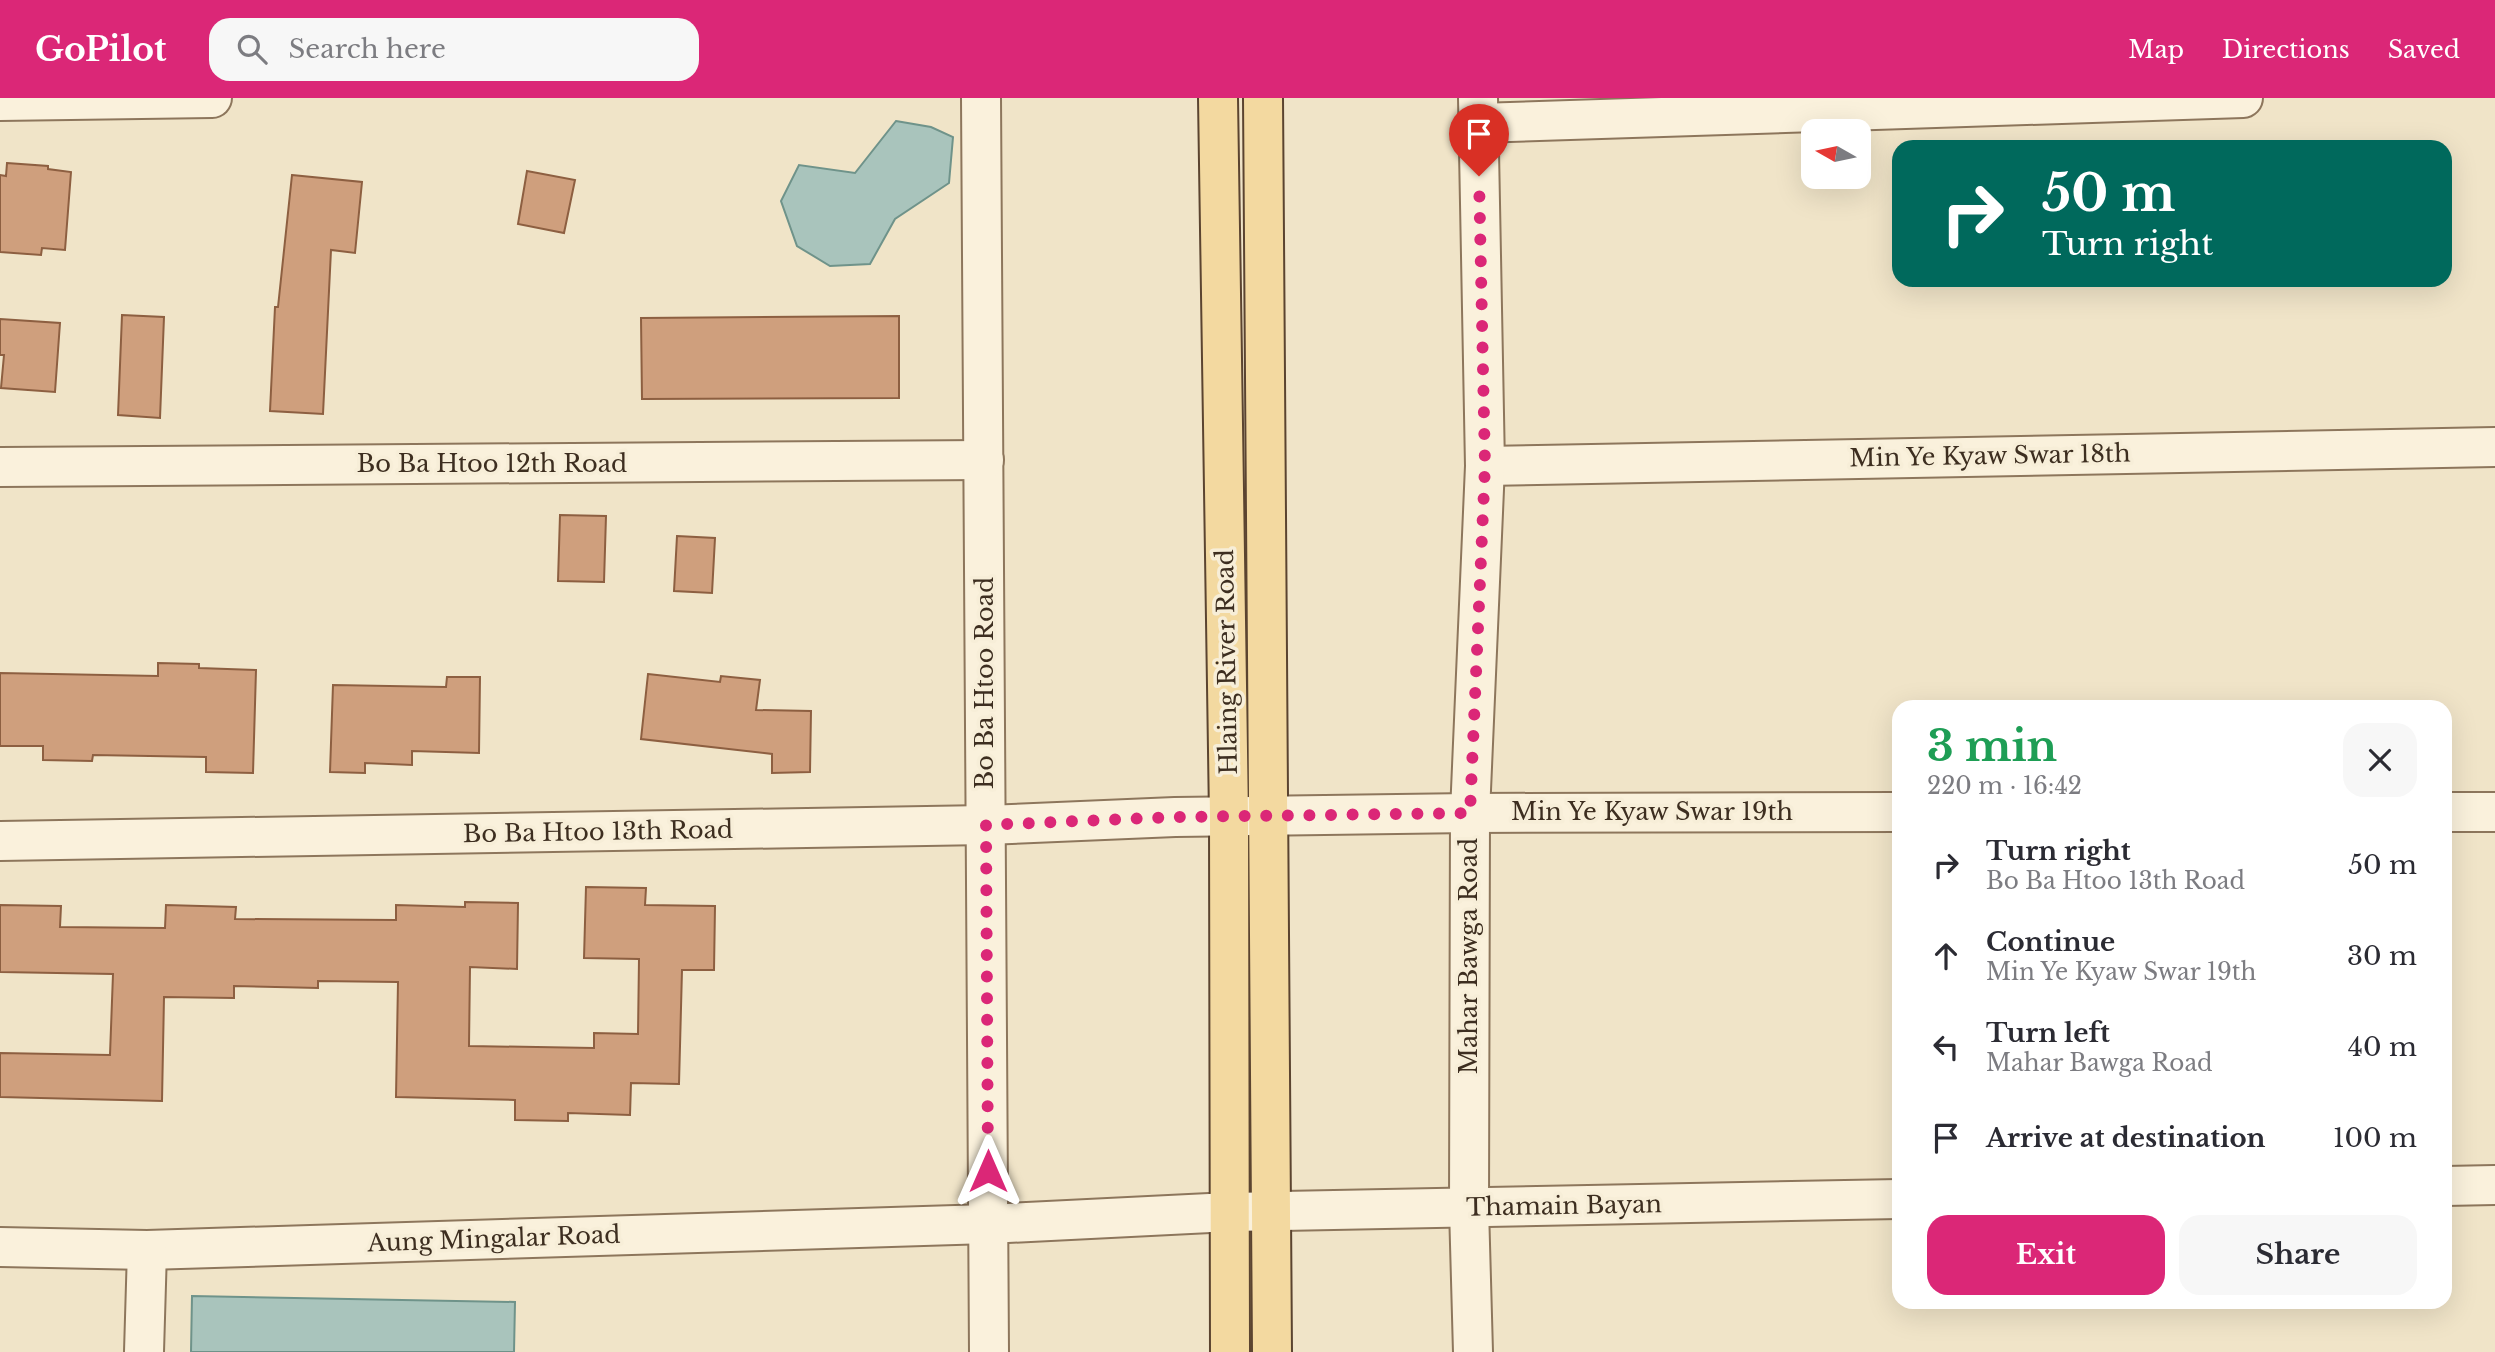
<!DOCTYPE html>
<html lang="en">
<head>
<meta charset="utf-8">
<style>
  body { margin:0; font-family:"Libre Baskerville",serif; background:#f7f7f7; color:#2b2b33; height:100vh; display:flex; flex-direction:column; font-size:26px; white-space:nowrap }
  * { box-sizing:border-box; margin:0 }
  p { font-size:23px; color:#7c7c81 }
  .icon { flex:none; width:38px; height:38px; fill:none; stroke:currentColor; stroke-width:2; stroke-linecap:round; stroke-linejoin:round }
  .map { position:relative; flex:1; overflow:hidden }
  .side { position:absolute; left:1892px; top:602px; width:560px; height:609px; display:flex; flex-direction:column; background:#fff; border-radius:21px; box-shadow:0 7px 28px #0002 }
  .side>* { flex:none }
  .guide { position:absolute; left:1892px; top:42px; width:560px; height:147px; border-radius:21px; box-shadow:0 7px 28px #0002; background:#00695c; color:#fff; overflow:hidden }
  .needle { width:46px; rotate:279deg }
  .fabs { position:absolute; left:1801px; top:21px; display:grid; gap:14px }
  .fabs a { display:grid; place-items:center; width:70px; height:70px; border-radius:14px; background:#fff; box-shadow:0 7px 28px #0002; font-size:35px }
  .pin { position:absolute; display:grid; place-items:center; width:60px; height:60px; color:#fff; margin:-72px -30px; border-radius:50% 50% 50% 0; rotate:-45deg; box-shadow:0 0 7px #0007 }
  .pin .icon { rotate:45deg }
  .me { position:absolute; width:77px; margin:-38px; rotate:0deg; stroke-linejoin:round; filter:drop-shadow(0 0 5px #0008) }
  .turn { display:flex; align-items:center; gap:24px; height:147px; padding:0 35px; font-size:32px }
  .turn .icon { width:91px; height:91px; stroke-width:2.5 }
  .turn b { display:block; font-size:49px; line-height:60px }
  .round { display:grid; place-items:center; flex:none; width:74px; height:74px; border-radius:21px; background:#f7f7f7 }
  .headline { display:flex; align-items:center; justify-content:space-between; height:119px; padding:0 35px }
  h1 { font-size:42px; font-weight:700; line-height:52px; color:#1e9e55 }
  .button { display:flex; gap:14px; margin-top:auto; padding:14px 35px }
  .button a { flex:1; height:80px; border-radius:21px; background:#db2777; color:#fff; font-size:28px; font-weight:700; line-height:80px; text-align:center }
  .button a+a { background:#f7f7f7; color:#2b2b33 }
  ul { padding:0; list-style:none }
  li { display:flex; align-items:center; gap:21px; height:91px; padding:0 35px }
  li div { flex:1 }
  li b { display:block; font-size:26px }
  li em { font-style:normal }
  header { display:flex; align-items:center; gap:42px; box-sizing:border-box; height:98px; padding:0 35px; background:#db2777; color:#fff }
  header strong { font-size:33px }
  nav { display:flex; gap:38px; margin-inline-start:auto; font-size:24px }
  .search { width:490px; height:63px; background:#f7f7f7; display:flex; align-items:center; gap:18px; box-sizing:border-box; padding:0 24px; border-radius:21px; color:#7c7c81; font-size:26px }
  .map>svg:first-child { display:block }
</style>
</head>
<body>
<header>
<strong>GoPilot</strong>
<div class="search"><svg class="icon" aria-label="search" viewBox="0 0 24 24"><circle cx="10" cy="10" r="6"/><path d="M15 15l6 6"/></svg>Search here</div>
<nav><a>Map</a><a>Directions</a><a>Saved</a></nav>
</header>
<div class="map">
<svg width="2495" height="1254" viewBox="0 0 2495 1254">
  <rect width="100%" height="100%" fill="#f0e4c8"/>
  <!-- water -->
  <g fill="#a9c4bc" stroke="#6f938a" stroke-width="2">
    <path d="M 896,23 L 931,29 L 953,39 L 949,85 L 895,121 L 870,166 L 830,168 L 797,148 L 781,103 L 799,67 L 855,75 Z"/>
    <path d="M 192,1198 L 515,1204 L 514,1254 L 191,1254 Z"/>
  </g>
  <!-- building -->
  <g fill="#cf9f7d" stroke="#8d5f41" stroke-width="2">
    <path d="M 7,65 L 48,68 L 48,71 L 71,74 L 65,152 L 42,150 L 41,157 L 0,154 L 0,77 L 6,78 Z"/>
    <path d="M 527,73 L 575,82 L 564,135 L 518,126 Z"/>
    <path d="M 292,77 L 362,84 L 355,155 L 331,152 L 323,316 L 270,313 L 275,209 L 278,209 Z"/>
    <path d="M 122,217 L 164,219 L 160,320 L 118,317 Z"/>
    <path d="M 899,218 L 899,300 L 642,301 L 641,220 Z"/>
    <path d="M 0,221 L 60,225 L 55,294 L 1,290 L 4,257 L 0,257 Z"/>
    <path d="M 560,417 L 606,418 L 604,484 L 558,483 Z"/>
    <path d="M 677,438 L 715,440 L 712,495 L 674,493 Z"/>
    <path d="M 158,565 L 199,566 L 199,570 L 256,572 L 253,675 L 206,674 L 206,659 L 93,657 L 92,663 L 43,662 L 43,648 L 0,648 L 0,575 L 158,578 Z"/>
    <path d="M 648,576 L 720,584 L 721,578 L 760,582 L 756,612 L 811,613 L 810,674 L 772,675 L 772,656 L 641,641 Z"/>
    <path d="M 447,579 L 480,579 L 479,655 L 412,653 L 412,667 L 365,665 L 365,675 L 330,674 L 333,587 L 446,589 Z"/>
    <path d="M 586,789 L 646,790 L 645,807 L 715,808 L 714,872 L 682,872 L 679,986 L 631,985 L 630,1017 L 568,1015 L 568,1023 L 515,1022 L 515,1002 L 396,999 L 398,884 L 318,883 L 318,890 L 234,888 L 234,900 L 164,899 L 162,1003 L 0,999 L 0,955 L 110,957 L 113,876 L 0,874 L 0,807 L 61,808 L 60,829 L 165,830 L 166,807 L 236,809 L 235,821 L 396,822 L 396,807 L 465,809 L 465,804 L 518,805 L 517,871 L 470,869 L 469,948 L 594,950 L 594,935 L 638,936 L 639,861 L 584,860 Z"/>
  </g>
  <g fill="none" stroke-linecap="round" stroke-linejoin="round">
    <!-- street casing -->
    <g stroke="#8d765c" stroke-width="42">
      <g id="street">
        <path d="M 981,0 L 989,1254"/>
        <path d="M 0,3 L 212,0"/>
        <path d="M 1478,25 L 2243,0"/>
        <path d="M 1485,368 L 2495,349"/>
        <path d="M 0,369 L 984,362"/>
        <path d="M 2445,714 L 2495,714"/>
        <path d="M 0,743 L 986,727 L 1175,719 L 1470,715 L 1899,714"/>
        <path d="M 2445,1088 L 2495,1087"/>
        <path d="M 0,1149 L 147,1152 L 988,1126 L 1230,1114 L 1899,1101"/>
        <path d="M 144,1254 L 147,1152"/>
        <path d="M 1473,1254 L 1469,1110 L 1470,715 L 1485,368 L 1478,0"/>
      </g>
    </g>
    <!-- primary casing -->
    <g stroke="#5b4430" stroke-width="42">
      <g id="primary">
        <path d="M 1218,0 L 1229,718 L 1230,1254"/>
        <path d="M 1263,0 L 1272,1254"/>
      </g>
    </g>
    <!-- street -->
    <use href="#street" stroke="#faf1dc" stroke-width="38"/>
    <!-- primary -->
    <use href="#primary" stroke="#f3d9a0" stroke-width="38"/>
  </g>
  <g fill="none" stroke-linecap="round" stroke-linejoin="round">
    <!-- route -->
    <path stroke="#db2777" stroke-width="12" stroke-dasharray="0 21.6" d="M 988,1073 L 986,727 L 1175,719 L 1470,715 L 1485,368 L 1479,78"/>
  </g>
  <g text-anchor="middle" stroke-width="7" stroke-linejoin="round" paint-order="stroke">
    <!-- street labels -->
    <g font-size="24" fill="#3d2e20" stroke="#f7eed8">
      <text transform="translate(1990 358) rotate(-1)" y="8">Min Ye Kyaw Swar 18th</text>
      <text x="492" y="374">Bo Ba Htoo 12th Road</text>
      <text transform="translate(1227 564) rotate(-91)" y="8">Hlaing River Road</text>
      <text transform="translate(985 585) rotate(-90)" y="8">Bo Ba Htoo Road</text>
      <text x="1652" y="722">Min Ye Kyaw Swar 19th</text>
      <text transform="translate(598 734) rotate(-1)" y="8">Bo Ba Htoo 13th Road</text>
      <text transform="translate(1469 858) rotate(-90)" y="8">Mahar Bawga Road</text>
      <text transform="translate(1564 1108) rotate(-1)" y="8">Thamain Bayan</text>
      <text transform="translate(494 1141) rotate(-2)" y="8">Aung Mingalar Road</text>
    </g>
  </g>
</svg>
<div class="fabs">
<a><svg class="needle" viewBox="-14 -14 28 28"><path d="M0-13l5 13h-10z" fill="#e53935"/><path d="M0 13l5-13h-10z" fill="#7c7c81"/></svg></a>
</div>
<div class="pin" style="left:1479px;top:78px;background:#d93025"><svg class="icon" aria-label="arrive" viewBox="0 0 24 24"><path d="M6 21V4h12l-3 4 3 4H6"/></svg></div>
<svg class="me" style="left:988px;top:1073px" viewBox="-20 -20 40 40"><path d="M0-17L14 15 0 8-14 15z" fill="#db2777" stroke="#fff" stroke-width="4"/></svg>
<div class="guide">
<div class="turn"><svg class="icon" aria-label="right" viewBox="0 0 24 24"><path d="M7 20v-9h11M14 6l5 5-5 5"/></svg><div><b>50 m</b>Turn right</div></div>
</div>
<section class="side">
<div class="headline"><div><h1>3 min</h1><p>220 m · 16:42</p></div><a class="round"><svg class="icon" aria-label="close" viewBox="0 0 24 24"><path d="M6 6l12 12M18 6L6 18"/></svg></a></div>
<ul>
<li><svg class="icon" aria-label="right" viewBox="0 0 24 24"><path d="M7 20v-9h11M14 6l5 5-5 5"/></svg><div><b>Turn right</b><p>Bo Ba Htoo 13th Road</p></div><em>50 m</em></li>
<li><svg class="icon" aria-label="ahead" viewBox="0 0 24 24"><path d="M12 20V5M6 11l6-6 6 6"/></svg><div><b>Continue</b><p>Min Ye Kyaw Swar 19th</p></div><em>30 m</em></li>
<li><svg class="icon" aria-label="left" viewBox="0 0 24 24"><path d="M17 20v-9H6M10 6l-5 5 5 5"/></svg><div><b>Turn left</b><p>Mahar Bawga Road</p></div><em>40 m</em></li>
<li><svg class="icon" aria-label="arrive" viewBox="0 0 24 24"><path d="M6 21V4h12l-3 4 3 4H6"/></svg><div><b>Arrive at destination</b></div><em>100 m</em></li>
</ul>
<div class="button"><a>Exit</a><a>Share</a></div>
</section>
</div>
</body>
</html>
